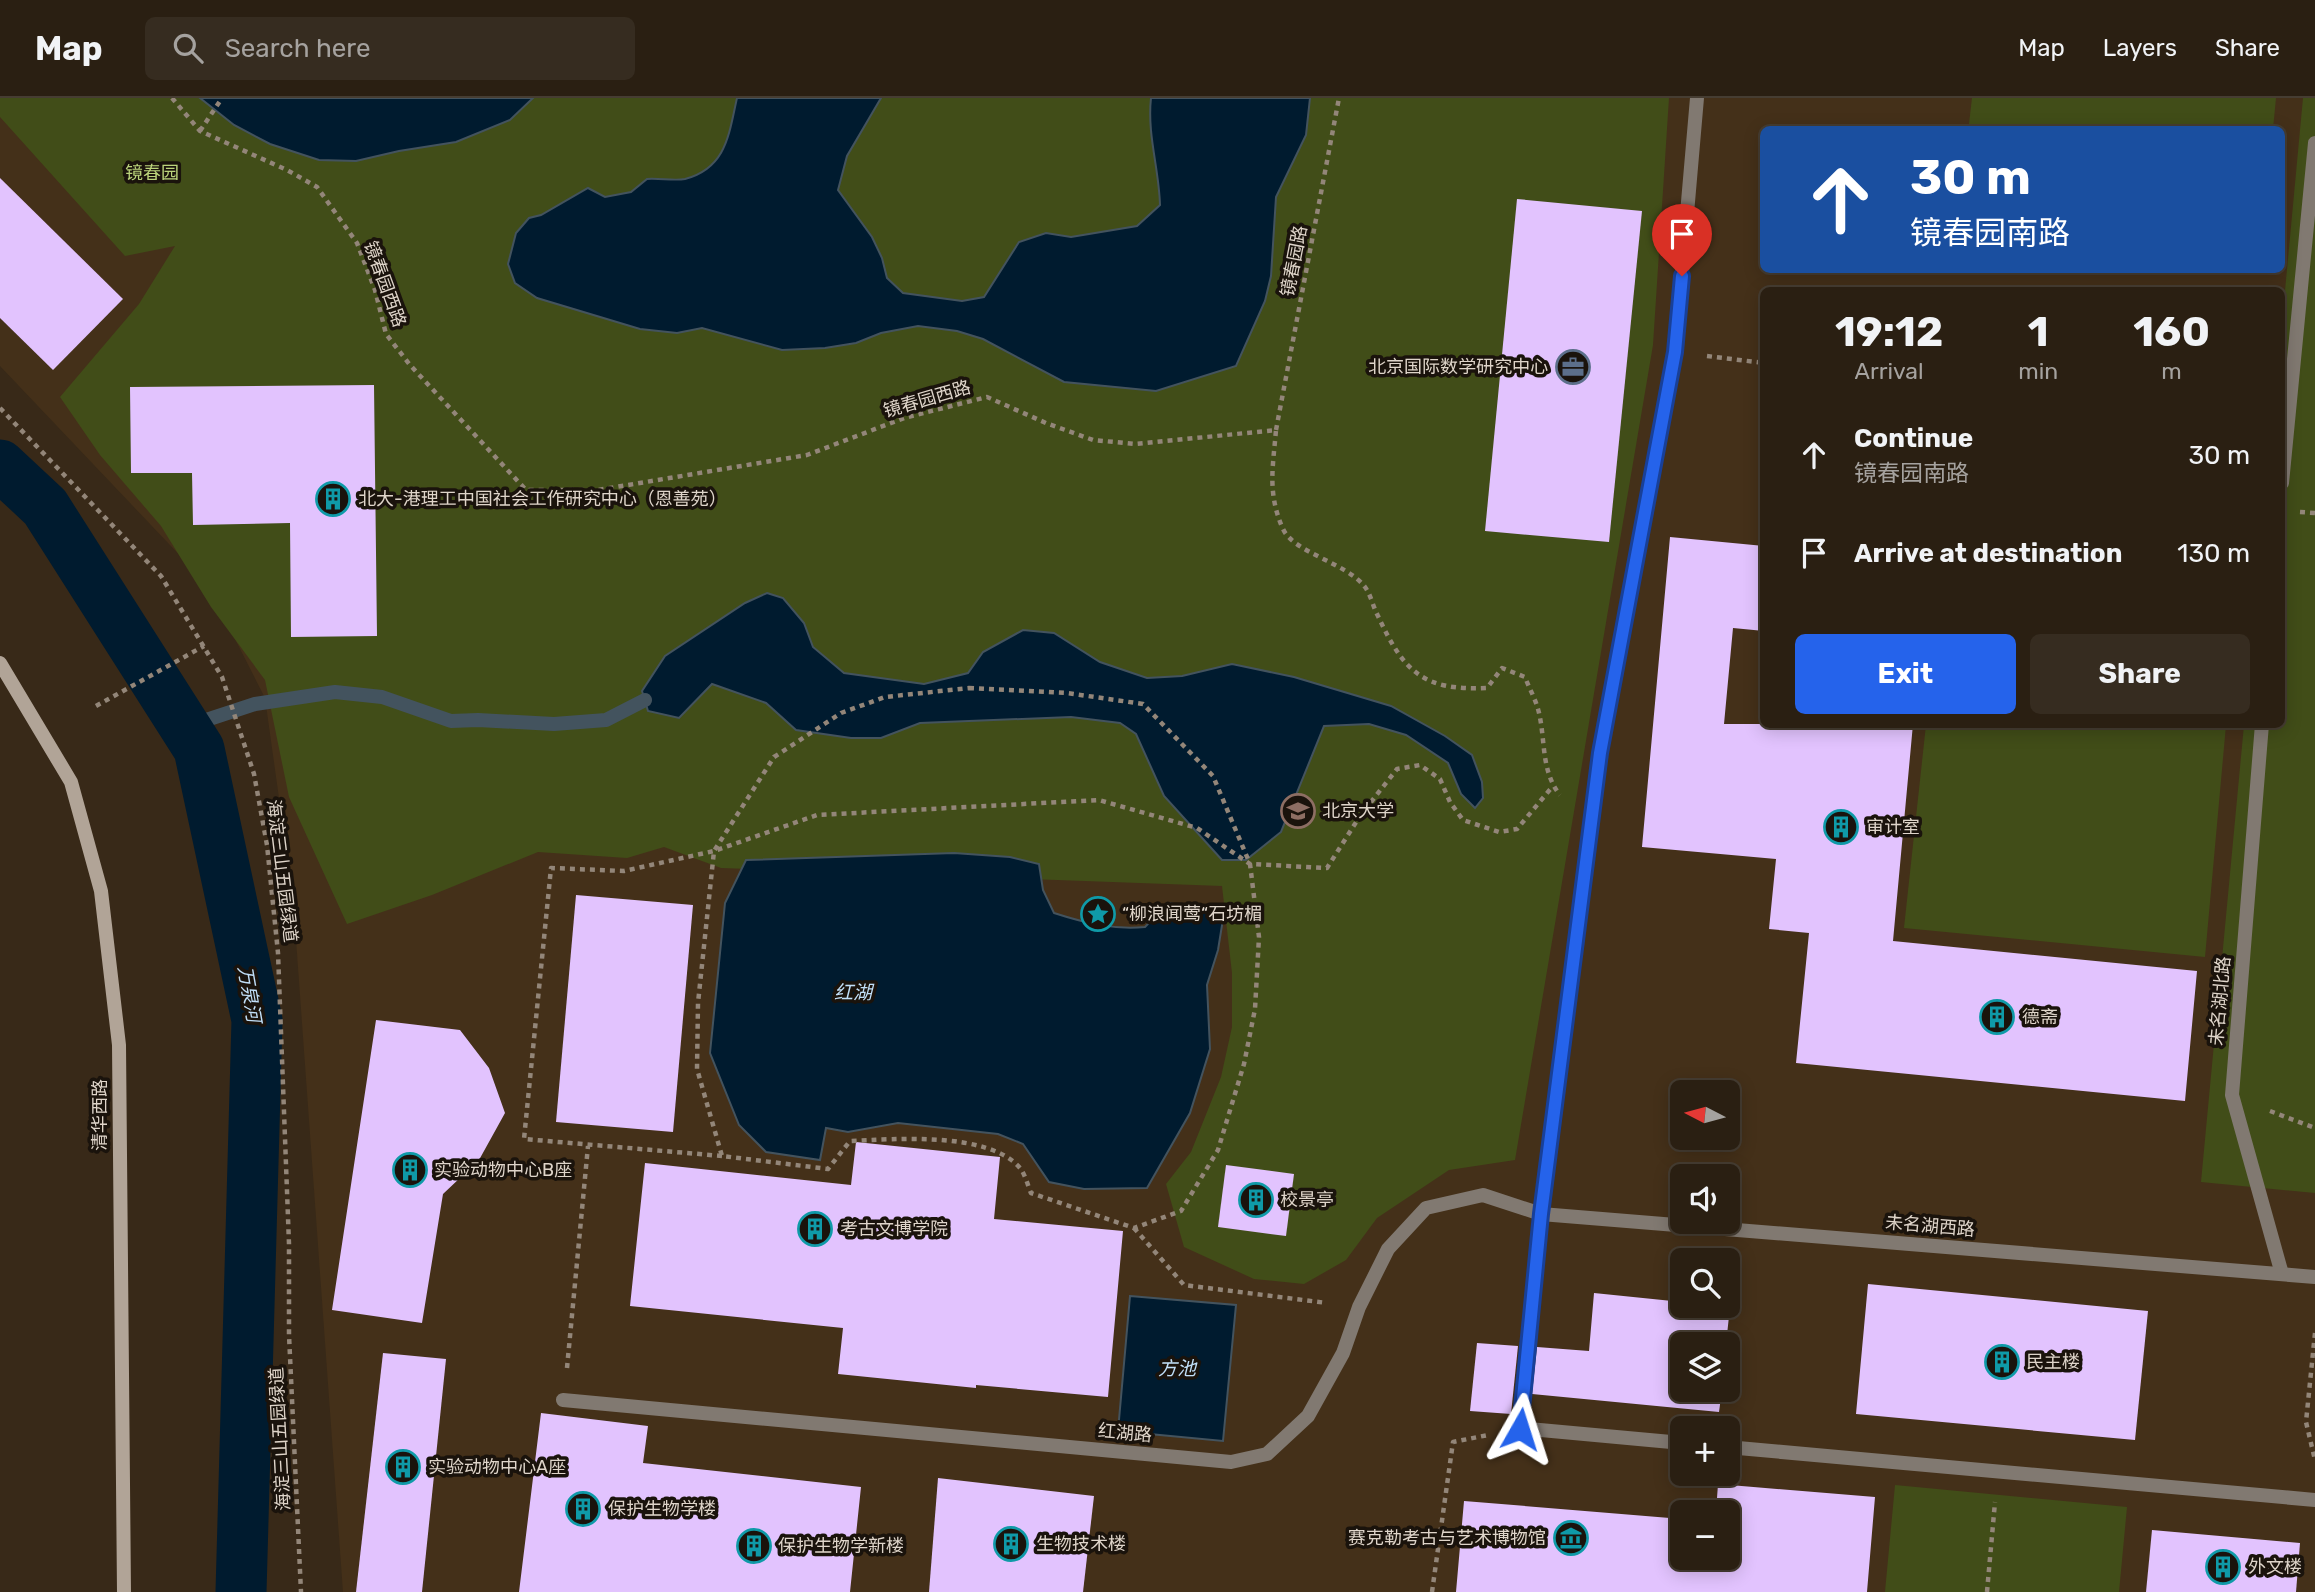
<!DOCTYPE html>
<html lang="en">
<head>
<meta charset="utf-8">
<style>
  body { margin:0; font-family:Rubik,"Noto Sans SC",sans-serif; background:#362c20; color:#f1f3f6; height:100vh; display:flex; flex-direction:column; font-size:26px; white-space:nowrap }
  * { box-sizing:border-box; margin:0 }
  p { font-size:23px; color:#a5a29f }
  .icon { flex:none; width:38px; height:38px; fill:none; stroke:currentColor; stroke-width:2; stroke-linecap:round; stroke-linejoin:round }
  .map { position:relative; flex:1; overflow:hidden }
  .sheet { position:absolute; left:1760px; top:189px; width:525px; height:441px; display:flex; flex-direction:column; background:#2a1f12; border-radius:10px; box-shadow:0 4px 18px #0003,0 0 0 2px #463d32 }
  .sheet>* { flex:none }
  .top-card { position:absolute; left:1760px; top:28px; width:525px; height:147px; border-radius:10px; box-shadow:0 4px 18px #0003,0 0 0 2px #463d32; background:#1a4fa0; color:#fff; overflow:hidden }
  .needle { width:46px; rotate:276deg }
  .fabs { position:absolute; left:1670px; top:982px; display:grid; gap:14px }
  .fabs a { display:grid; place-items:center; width:70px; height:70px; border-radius:10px; background:#2a1f12; box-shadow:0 4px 18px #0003,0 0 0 2px #463d32; font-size:35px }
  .pin { position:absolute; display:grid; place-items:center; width:60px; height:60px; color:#fff; margin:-72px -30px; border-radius:50% 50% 50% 0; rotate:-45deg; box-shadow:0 0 7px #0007 }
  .pin .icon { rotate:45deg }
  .me { position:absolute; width:77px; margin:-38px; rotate:6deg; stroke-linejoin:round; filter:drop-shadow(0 0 5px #0008) }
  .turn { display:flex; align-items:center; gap:24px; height:147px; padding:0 35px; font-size:32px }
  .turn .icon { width:91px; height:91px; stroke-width:2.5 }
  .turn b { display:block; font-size:49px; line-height:60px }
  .eta { display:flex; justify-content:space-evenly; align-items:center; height:119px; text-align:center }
  .eta b { font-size:42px; font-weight:700; line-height:49px }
  .action { display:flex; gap:14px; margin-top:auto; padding:14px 35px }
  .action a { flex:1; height:80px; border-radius:10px; background:#2563eb; color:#fff; font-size:28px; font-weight:700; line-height:80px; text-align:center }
  .action a+a { background:#362c20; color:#f1f3f6 }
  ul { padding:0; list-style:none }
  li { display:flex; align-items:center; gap:21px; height:98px; padding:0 35px }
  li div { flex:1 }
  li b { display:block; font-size:26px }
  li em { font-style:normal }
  header { display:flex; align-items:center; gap:42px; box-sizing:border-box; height:98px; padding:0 35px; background:#2a1f12; border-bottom:2px solid #463d32 }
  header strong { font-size:33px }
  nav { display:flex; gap:38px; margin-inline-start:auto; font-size:24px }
  .search { width:490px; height:63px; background:#362c20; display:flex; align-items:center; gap:18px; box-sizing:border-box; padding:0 24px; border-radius:10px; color:#a5a29f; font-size:26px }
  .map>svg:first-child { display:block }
</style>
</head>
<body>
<header>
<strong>Map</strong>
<div class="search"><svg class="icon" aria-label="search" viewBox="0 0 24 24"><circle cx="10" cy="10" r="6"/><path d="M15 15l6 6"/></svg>Search here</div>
<nav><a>Map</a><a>Layers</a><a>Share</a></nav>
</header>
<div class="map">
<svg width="2315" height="1494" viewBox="0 0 2315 1494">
  <rect width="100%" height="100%" fill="#382918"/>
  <!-- built -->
  <path fill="#443019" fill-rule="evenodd" d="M 0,0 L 2315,0 L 2315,1494 L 343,1494 L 293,800 L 265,600 L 207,486 L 0,268 ZM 1764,32 L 2282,32 L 2282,172 L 1764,172 ZM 1764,192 L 2282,192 L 2282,626 L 1764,626 ZM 1682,994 L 1727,994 L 1727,1040 L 1682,1040 ZM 1682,1078 L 1727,1078 L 1727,1124 L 1682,1124 ZM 1682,1162 L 1727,1162 L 1727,1208 L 1682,1208 ZM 1682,1246 L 1727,1246 L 1727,1292 L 1682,1292 ZM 1682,1330 L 1727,1330 L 1727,1376 L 1682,1376 ZM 1682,1414 L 1727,1414 L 1727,1460 L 1682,1460 Z"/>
  <!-- green -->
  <g fill="#414d18">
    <path d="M 0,0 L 1669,0 L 1653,247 L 1515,1062 L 1449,1072 L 1377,1120 L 1346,1162 L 1304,1186 L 1254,1181 L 1184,1149 L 1166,1086 L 1191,1054 L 1221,979 L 1232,929 L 1232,875 L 1222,788 L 721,770 L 664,749 L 627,760 L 538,754 L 432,797 L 347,826 L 289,699 L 265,582 L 211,509 L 161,428 L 100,357 L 60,299 L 139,206 L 175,148 L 125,158 L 0,19 Z"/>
    <path d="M 1972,0 L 2276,0 L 2273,31 L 2023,32 L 1969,26 Z"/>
    <path d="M 2303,0 L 2315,0 L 2315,1095 L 2201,1084 L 2244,627 L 2282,626 L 2282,225 Z"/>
    <path d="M 1926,627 L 2226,627 L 2205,859 L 1904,830 Z"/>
    <path d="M 1895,1387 L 2127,1409 L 2119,1494 L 1885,1494 Z"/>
  </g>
  <!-- water -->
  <g fill="#001b2f" stroke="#43535e" stroke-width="2">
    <path d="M 200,0 L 533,0 L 510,22 L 456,44 L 399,53 L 356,63 L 319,62 L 270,46 L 234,27 Z"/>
    <path d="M 737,0 L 881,0 L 847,58 L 838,92 L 872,139 L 882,160 L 887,180 L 903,195 L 962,203 L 984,199 L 1019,144 L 1046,135 L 1071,139 L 1137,128 L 1160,107 C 1159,70 1147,37 1151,0 L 1310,0 L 1306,37 L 1276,99 L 1271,178 L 1265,203 L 1236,268 L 1156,293 L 1064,284 L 983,241 L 957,233 L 918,228 L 881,235 L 856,245 L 825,250 L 782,252 L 702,230 L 677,235 L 640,231 L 537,200 L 515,185 L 508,166 L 516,135 L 529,120 L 541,117 L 588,90 L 605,99 L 631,94 L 647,81 C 658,80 675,83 685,81 C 727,70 729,35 737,0 Z"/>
    <path d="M 767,495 L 783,500 L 804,525 L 813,549 L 844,575 L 924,586 L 968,575 L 983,554 L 1023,532 L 1054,535 L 1100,564 L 1147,580 L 1182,578 L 1232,566 L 1294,579 L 1391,608 L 1445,638 L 1472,657 L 1482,684 L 1483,700 L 1475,710 L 1461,696 L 1448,665 L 1406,637 L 1369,626 L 1324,628 L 1281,734 L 1246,762 L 1222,762 L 1164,698 L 1136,636 L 1120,625 L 1071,619 L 920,625 L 881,640 L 851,640 L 796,632 L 766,605 L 712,586 L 679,620 L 648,613 L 642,593 L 665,558 L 745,505 Z"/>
    <path d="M 954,755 L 1010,759 L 1039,766 L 1043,792 L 1054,815 C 1085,825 1113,832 1145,829 L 1168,805 L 1202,810 L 1223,821 L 1218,852 L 1207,887 L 1210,951 L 1190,1015 L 1147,1090 L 1084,1091 L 1049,1084 L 1023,1046 L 998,1036 L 898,1025 L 848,1034 L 826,1030 L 820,1062 L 766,1054 L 739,1027 L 710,955 L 725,805 L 746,762 Z"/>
    <path d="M 1130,1198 L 1236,1207 L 1223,1343 L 1118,1333 Z"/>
  </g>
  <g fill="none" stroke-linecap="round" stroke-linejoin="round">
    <!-- stream -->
    <path stroke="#43535e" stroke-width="14" d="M 185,629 L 255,606 L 335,594 L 382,599 L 451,623 L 478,622 L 554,626 L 606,622 L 645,602"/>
    <!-- canal -->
    <path stroke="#001b2f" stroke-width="51" d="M 0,367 L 45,409 L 199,651 L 257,922 L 241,1494"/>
  </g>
  <!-- building -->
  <g fill="#e2c3fe">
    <path d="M 0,80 L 123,201 L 53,272 L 0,220 Z"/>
    <path d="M 1517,101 L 1642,113 L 1609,444 L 1485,433 Z"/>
    <path d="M 374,287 L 377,538 L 291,539 L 290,425 L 193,427 L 192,375 L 131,375 L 130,289 Z"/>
    <path d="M 1670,439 L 1764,448 L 1764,533 L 1733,530 L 1724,626 L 1913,626 L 1893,843 L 2197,873 L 2185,1003 L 1796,965 L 1809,835 L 1769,831 L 1776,761 L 1642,749 Z"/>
    <path d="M 576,797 L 693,807 L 673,1034 L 556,1024 Z"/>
    <path d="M 376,922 L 460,932 L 489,970 L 505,1015 L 479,1062 L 443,1096 L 422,1225 L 332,1212 Z"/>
    <path d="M 856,1044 L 1000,1059 L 994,1121 L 1123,1133 L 1108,1299 L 976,1287 L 976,1290 L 838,1276 L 843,1230 L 630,1208 L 645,1065 L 851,1087 Z"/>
    <path d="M 1226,1067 L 1294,1076 L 1286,1138 L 1218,1129 Z"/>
    <path d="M 1868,1186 L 2148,1213 L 2135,1342 L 1856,1316 Z"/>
    <path d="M 1594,1195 L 1682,1204 L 1682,1208 L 1730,1209 L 1726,1246 L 1682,1246 L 1682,1292 L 1722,1292 L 1719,1314 L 1532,1296 L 1537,1249 L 1589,1253 Z"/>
    <path d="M 1477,1245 L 1518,1248 L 1511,1316 L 1470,1313 Z"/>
    <path d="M 383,1255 L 446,1261 L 422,1494 L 356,1494 Z"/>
    <path d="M 541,1315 L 648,1328 L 643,1365 L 861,1389 L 850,1494 L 519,1494 Z"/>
    <path d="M 938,1380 L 1094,1398 L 1083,1494 L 929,1494 Z"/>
    <path d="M 1718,1386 L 1875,1399 L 1867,1494 L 1456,1494 L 1464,1403 L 1682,1421 L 1682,1460 L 1727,1460 L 1727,1414 L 1716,1414 Z"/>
    <path d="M 2152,1432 L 2300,1445 L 2296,1494 L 2146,1494 Z"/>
  </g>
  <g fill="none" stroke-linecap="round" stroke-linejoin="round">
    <!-- path -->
    <g stroke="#938679" stroke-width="4.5" stroke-dasharray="5 5" stroke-linecap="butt">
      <path d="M 172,0 L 200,33 L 287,72 L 317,89 L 357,145 L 375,192 L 386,236 L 410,267 L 526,392 L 598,392 L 807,357 L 904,320 L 987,299 L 1046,325 L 1093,342 L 1136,346 L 1276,332 C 1273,369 1267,395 1283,431 C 1294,455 1347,465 1365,489 C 1371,497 1373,509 1378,518 C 1404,574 1423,593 1487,590 L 1502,570 L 1525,579 C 1529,590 1535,600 1538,611 C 1546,640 1540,672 1560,697"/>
      <path d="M 200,33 L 222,0"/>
      <path d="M 1707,258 L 1764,265"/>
      <path d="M 0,310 L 161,478 L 222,579 L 254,676 L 267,747 L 278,855 L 289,1146 L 289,1237 L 301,1494"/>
      <path d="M 1276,332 L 1339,0"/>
      <path d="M 2300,414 L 2315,415"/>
      <path d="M 969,590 L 1067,595 L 1143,606 L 1213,678 L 1250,766 L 1259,839 L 1255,911 L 1244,966 L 1218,1052 L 1181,1113 L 1134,1130 L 1031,1095 C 1028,1088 1025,1076 1020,1070 C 988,1033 895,1041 850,1043 L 828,1071 L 722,1058 L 697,971 L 698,905 L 714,753 L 774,659 L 841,615 L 885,599 Z"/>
      <path d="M 96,608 L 204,548"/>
      <path d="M 2270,1013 L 2315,1030"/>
      <path d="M 722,1058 L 524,1041 L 551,770 L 624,773 L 714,753 L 817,717 L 1099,702 L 1197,730 L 1250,766 L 1327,770 L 1360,718 L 1397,671 L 1420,667 L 1440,681 L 1450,704 L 1463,722 L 1499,734 L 1517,731 L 1553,688"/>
      <path d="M 1134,1130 L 1184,1187 L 1327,1205"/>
      <path d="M 2315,1235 L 2306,1324 L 2315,1362"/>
      <path d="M 567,1270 L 588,1048"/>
      <path d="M 1432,1494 L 1453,1344 L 1488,1337"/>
      <path d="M 1987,1494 L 1995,1404"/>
    </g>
    <!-- lane -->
    <g stroke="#817971" stroke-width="14">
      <path d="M 2282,385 L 2315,45"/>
      <path d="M 2262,626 L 2232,997 L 2282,1176"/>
      <path d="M 563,1302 L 1231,1364 L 1267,1356 L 1308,1318 L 1343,1255 L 1359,1209 L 1388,1151 L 1426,1110 L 1483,1097 L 1541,1116 L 2315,1179"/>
      <path d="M 1682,1345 L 1519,1330 L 1541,1116 L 1599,655 L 1675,254 L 1697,0"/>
      <path d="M 1727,1349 L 2315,1402"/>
    </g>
    <!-- secondary -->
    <path stroke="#b1a497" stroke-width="14" d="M 0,565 L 71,684 L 101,793 L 119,947 L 124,1494"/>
  </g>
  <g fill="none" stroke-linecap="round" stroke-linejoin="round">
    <!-- route casing -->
    <g stroke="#184099" stroke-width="18">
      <path id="route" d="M 1520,1331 L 1541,1116 L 1600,655 L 1675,254 L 1682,178"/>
    </g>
    <!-- route -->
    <use href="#route" stroke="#2563eb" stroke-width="12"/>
  </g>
  <!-- icons -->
  <defs>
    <g id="office-ring" transform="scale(1.75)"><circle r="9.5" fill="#1a130c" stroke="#5c6f8a" stroke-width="1.5"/><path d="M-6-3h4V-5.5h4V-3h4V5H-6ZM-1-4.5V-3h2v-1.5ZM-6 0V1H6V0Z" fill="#5c6f8a"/></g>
    <g id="building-ring" transform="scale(1.75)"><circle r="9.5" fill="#1a130c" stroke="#0f9aa8" stroke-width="1.5"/><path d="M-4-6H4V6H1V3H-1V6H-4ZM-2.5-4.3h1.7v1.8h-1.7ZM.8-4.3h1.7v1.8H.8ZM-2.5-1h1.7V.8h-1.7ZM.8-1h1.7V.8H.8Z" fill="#0f9aa8"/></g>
    <g id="university-ring" transform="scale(1.75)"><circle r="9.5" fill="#1a130c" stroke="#8d6e63" stroke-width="1.5"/><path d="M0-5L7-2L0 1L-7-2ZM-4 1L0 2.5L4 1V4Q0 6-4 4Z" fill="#8d6e63"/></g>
    <g id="sight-ring" transform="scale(1.75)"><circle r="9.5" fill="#1a130c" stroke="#0f9aa8" stroke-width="1.5"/><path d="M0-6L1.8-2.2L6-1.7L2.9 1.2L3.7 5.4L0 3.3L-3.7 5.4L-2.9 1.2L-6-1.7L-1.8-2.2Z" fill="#0f9aa8"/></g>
    <g id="museum-ring" transform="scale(1.75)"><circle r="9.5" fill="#1a130c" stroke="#0f9aa8" stroke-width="1.5"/><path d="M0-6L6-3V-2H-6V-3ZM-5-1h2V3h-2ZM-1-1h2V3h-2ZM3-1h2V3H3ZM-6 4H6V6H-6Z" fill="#0f9aa8"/></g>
  </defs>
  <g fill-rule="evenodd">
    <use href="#office-ring" x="1573" y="269"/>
    <use href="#building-ring" x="333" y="401"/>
    <use href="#university-ring" x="1298" y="713"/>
    <use href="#building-ring" x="1841" y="729"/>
    <use href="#sight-ring" x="1098" y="816"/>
    <use href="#building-ring" x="1997" y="919"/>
    <use href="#building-ring" x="410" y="1072"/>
    <use href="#building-ring" x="1256" y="1102"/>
    <use href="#building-ring" x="815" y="1131"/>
    <use href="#building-ring" x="2002" y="1264"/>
    <use href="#building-ring" x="403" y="1369"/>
    <use href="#building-ring" x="583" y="1411"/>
    <use href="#museum-ring" x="1571" y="1440"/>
    <use href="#building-ring" x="1011" y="1446"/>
    <use href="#building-ring" x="754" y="1448"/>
    <use href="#building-ring" x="2223" y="1469"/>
  </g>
  <g text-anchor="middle" stroke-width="7" stroke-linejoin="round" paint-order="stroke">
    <!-- park labels -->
    <g font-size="18" fill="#bbd37b" stroke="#1a130c">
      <text x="152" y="81">镜春园</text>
    </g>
    <!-- street labels -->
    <g font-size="18" fill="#dfd5ca" stroke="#1a130c">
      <text transform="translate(1294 163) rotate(-79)" y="6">镜春园路</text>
      <text transform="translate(385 186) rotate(70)" y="6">镜春园西路</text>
      <text transform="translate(927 301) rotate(-16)" y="6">镜春园西路</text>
      <text transform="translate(282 773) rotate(83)" y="6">海淀三山五园绿道</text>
      <text transform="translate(2220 903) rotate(-85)" y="6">未名湖北路</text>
      <text transform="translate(100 1017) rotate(-90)" y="6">清华西路</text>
      <text transform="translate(1930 1128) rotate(5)" y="6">未名湖西路</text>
      <text transform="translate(1125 1335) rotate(5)" y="6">红湖路</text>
      <text transform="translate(280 1341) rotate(-93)" y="6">海淀三山五园绿道</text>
    </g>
    <!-- poi labels -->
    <g font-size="18" fill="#dfd5ca" stroke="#1a130c" text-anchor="start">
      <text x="1548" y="275" text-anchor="end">北京国际数学研究中心</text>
      <text x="358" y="407">北大-港理工中国社会工作研究中心（恩善苑）</text>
      <text x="1322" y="719">北京大学</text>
      <text x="1866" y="735">审计室</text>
      <text x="1122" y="822">“柳浪闻莺“石坊楣</text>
      <text x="2022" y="925">德斋</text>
      <text x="434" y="1078">实验动物中心B座</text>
      <text x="1280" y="1108">校景亭</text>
      <text x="840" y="1137">考古文博学院</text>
      <text x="2026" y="1270">民主楼</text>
      <text x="428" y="1375">实验动物中心A座</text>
      <text x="608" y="1417">保护生物学楼</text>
      <text x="1546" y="1446" text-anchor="end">赛克勒考古与艺术博物馆</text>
      <text x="1036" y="1452">生物技术楼</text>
      <text x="778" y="1454">保护生物学新楼</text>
      <text x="2248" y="1475">外文楼</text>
    </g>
    <!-- water labels -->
    <g font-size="19" font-style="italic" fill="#c1dff8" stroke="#1a130c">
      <text x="853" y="901">红湖</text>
      <text transform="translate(250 896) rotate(80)" y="7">万泉河</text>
      <text x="1177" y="1277">方池</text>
    </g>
  </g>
</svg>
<div class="fabs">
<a><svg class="needle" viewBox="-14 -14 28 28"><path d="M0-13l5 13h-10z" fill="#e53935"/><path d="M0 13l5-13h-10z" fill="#a5a29f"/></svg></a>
<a><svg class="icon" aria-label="sound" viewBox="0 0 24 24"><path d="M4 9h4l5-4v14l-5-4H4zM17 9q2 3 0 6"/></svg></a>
<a><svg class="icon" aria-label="search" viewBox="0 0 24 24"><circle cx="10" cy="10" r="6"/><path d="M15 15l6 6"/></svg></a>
<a><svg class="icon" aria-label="layers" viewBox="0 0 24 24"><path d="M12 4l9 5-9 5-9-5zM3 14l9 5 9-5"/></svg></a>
<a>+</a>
<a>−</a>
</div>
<div class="pin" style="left:1682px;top:178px;background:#d93025"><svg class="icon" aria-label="arrive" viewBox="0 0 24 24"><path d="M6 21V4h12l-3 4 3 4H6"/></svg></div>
<svg class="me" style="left:1520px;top:1331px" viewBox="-20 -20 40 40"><path d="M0-17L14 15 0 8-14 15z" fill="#2563eb" stroke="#fff" stroke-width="4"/></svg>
<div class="top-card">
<div class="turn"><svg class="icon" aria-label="ahead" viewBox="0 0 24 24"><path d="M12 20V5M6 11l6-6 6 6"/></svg><div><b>30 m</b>镜春园南路</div></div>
</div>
<section class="sheet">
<div class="eta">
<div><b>19:12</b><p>Arrival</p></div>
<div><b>1</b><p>min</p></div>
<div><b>160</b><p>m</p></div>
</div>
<ul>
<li><svg class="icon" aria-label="ahead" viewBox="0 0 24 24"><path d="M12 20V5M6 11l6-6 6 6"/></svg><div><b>Continue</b><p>镜春园南路</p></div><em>30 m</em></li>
<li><svg class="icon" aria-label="arrive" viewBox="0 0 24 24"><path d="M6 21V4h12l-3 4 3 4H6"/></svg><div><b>Arrive at destination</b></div><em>130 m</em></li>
</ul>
<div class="action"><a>Exit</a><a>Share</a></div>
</section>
</div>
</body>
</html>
